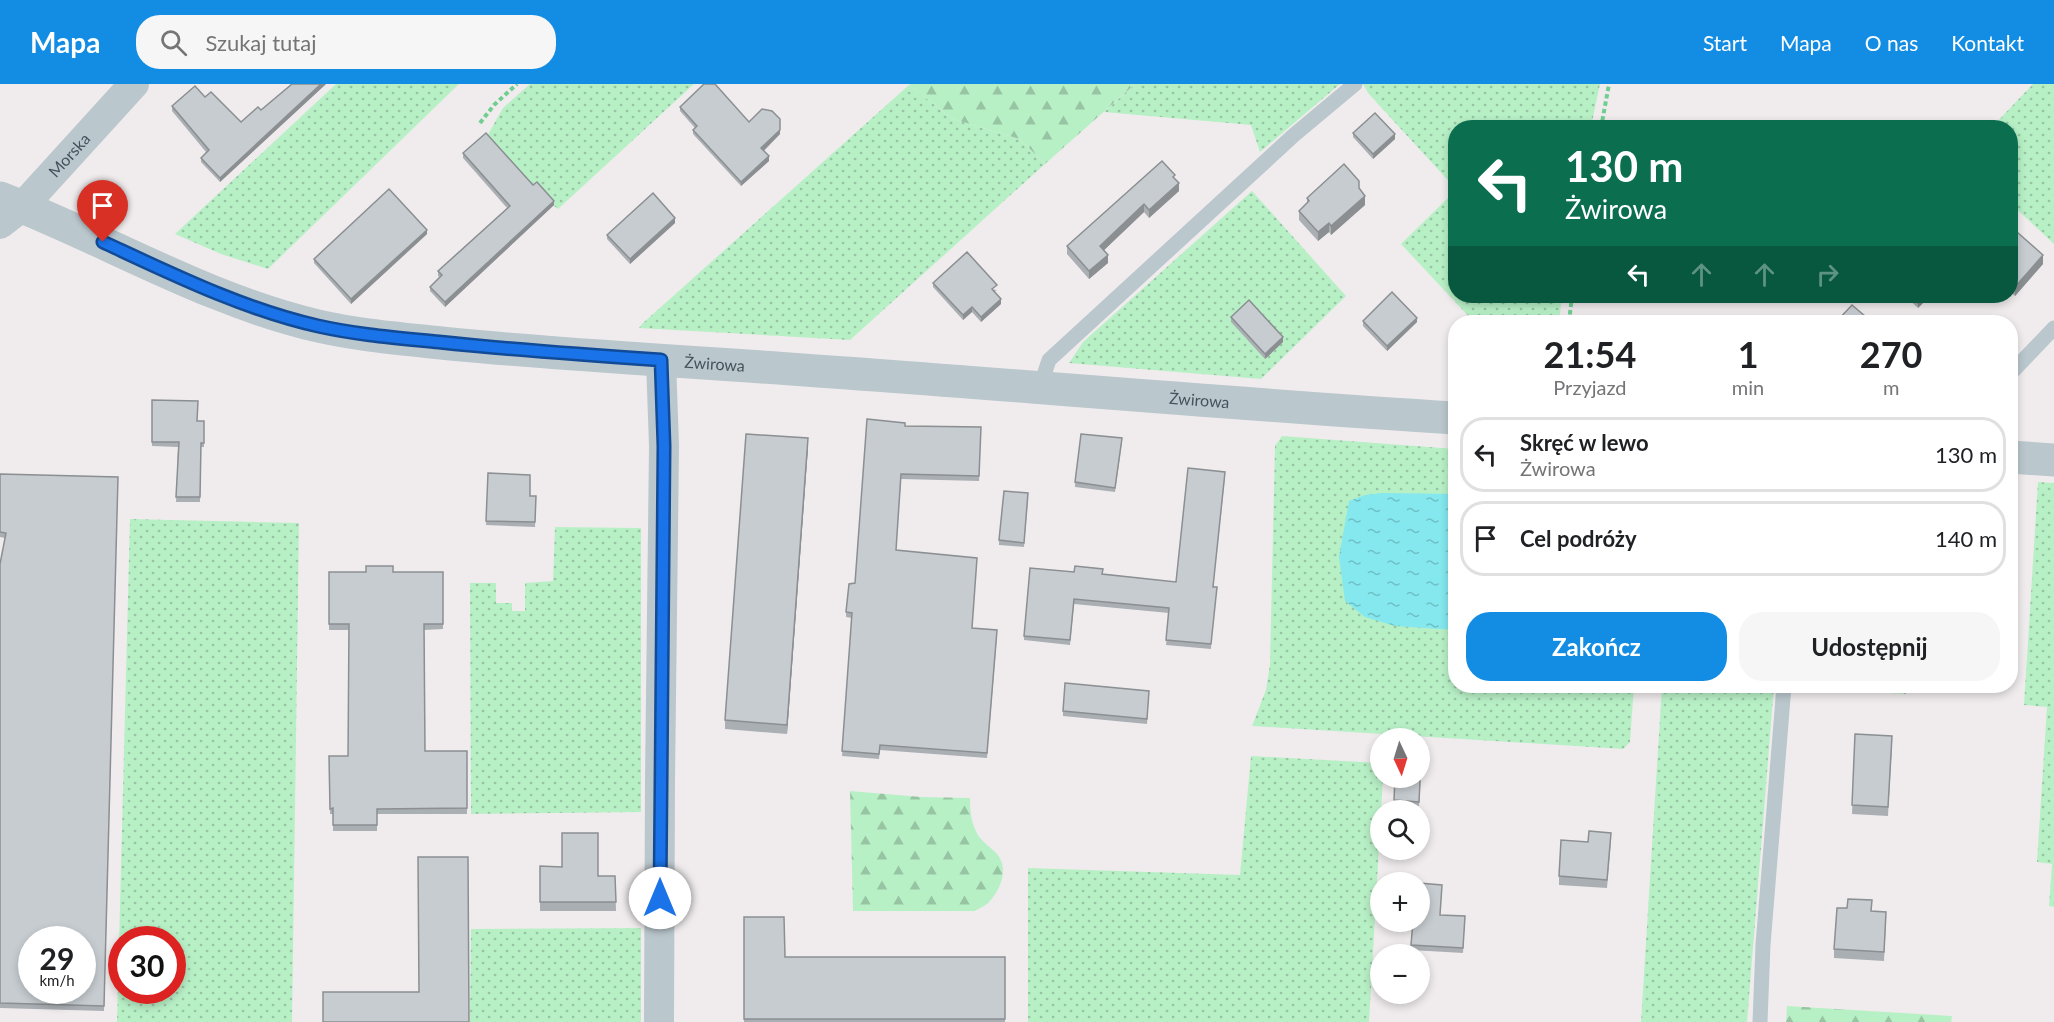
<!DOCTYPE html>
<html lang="pl">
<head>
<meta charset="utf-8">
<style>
  body { margin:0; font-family:Lato,sans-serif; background:#f6f6f6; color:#202124; height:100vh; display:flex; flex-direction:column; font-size:22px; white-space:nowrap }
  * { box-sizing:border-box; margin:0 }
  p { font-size:20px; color:#757577 }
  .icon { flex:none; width:33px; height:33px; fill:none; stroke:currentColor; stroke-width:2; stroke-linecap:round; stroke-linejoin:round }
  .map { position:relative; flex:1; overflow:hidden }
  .sheet { position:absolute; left:1448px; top:231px; width:570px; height:378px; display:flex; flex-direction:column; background:#fff; border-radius:24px; box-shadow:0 3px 9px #0003 }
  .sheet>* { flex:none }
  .banner { position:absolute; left:1448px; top:36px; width:570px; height:183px; border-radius:24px; box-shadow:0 3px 9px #0003; background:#0b6e4f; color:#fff; overflow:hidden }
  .needle { width:39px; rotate:176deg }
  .tools { position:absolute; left:1370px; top:644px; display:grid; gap:12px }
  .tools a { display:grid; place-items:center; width:60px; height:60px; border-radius:50%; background:#fff; box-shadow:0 3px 9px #0003; font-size:30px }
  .speed { position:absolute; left:18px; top:842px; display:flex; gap:12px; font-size:30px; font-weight:700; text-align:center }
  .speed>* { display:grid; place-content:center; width:78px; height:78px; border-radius:50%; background:#fff; box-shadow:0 3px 9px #0003; line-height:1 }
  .speed small { font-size:15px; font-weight:400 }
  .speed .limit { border:9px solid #d22; background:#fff; color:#111 }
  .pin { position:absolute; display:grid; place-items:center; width:51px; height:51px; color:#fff; margin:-62px -26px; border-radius:50% 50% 50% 0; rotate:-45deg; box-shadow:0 0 6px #0007 }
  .pin .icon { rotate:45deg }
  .me { position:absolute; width:66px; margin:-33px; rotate:0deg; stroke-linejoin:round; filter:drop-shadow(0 0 4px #0008) }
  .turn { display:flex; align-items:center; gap:21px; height:126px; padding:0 18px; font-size:27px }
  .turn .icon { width:78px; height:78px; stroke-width:2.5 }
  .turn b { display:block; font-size:42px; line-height:51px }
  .lanes { display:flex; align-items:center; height:57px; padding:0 18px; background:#0003; justify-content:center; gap:30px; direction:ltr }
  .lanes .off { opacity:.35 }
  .eta { display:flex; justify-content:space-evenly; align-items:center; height:102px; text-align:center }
  .eta b { font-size:36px; font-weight:700; line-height:42px }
  .button { display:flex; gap:12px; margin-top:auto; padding:12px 18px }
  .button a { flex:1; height:69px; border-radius:24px; background:#138de3; color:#fff; font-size:24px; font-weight:700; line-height:69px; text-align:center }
  .button a+a { background:#f6f6f6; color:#202124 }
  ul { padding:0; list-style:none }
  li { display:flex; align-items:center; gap:18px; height:75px; margin:0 12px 9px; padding:0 6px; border:3px solid #e0e0e0; border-radius:24px }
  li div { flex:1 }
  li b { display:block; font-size:22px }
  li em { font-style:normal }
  header { display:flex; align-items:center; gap:36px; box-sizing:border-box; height:84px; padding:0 30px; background:#138de3; color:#fff }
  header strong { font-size:28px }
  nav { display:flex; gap:33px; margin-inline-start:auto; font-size:21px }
  .search { width:420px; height:54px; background:#f6f6f6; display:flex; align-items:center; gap:15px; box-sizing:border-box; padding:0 21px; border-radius:24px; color:#757577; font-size:22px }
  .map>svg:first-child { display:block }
</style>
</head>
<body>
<header>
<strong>Mapa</strong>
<div class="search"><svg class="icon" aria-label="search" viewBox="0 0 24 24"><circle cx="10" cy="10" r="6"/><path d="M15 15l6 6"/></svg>Szukaj tutaj</div>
<nav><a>Start</a><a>Mapa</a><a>O nas</a><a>Kontakt</a></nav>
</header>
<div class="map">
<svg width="2054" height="938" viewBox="0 0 2054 938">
  <defs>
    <pattern id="grass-dots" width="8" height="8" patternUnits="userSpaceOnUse" patternTransform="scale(1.5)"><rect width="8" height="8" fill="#b8f0c6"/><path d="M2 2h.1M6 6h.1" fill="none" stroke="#97c5a4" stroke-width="1.8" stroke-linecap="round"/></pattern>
    <pattern id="forest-firs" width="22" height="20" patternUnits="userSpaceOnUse" patternTransform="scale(1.5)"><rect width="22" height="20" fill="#b8f0c6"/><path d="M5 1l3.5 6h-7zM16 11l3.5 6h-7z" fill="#97c5a4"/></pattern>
    <pattern id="water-ripples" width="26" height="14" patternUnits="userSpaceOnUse" patternTransform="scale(1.5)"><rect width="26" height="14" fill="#84e8ee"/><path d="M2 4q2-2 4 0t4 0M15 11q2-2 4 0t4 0" fill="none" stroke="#6ebfc4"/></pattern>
  </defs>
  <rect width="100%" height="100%" fill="#f0eced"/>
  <!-- grass -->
  <g fill="url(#grass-dots)" fill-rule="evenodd">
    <path d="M 336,0 L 459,0 L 268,185 L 221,170 L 175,150 Z"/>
    <path d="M 530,0 L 694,0 L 558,125 L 533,106 L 486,54 L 503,24 Z"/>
    <path d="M 1135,0 L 1340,0 L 1260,68 L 1251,41 L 1104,28 Z"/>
    <path d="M 1363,0 L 1600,0 L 1591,43 L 1455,44 L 1455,104 L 1368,9 Z"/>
    <path d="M 2033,0 L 2054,0 L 2054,160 L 2010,119 L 2010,44 L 1992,43 Z"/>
    <path d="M 909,1 L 953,35 L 1020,55 L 1045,80 L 850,256 L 639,244 L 643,239 Z"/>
    <path d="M 1252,107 L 1346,212 L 1264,292 L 1261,295 L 1069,279 L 1083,258 Z"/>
    <path d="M 1455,107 L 1455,212 L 1562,212 L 1559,238 L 1474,238 L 1401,160 Z"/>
    <path d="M 1282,352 L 1455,365 L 1455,602 L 1634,602 L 1630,658 L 1623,665 L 1252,642 L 1266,606 L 1270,580 L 1275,362 Z"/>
    <path d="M 2038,398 L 2054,399 L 2054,823 L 2049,822 L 2052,780 L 2037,778 L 2047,623 L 2024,621 Z"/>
    <path d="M 130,435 L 299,439 L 292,938 L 117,938 ZM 122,855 L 172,855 L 172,906 L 122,906 Z"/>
    <path d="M 555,443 L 641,444 L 641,728 L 471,730 L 470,499 L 496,499 L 496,519 L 512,519 L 512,527 L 525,527 L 525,499 L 553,497 Z"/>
    <path d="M 1662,602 L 1774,602 L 1747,938 L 1641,938 Z"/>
    <path d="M 1807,602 L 1907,602 L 1906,610 L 1807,604 Z"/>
    <path d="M 1251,672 L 1380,679 L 1380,693 L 1383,693 L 1369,938 L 1028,938 L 1028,784 L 1240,791 Z"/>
    <path d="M 641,844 L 641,938 L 470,938 L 471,845 Z"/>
  </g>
  <!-- forest -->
  <g fill="url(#forest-firs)">
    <path d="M 910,0 L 1135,0 L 1045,80 L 1020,55 L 953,35 L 909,1 Z"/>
    <path d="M 850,707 L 921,713 L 970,714 C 970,727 971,739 978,751 C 983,759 991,763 997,770 C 1009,784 1001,805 990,817 C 987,821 980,824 975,827 L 853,827 Z"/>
    <path d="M 1787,922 L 1952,932 L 1951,938 L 1786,938 Z"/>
  </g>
  <!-- water -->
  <path fill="url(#water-ripples)" d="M 1382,409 L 1455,410 L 1455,546 L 1395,542 L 1365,533 L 1345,517 L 1339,473 L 1349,417 L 1365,411 Z"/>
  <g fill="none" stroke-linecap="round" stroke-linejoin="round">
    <!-- path -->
    <g stroke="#70ce91" stroke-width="4" stroke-dasharray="4.5 3" stroke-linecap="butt">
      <path d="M 480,39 L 494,21 L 517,0"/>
      <path d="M 1601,44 L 1609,0"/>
      <path d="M 1569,238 L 1572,212"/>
    </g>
    <!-- service -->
    <g stroke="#bac7cd" stroke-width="15">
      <path d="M 2010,290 L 2054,244"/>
      <path d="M 1040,303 L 1049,276 L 1294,51 L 1355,0"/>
      <path d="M 1760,938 L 1763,861 L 1784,602"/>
    </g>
    <!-- minor -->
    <g stroke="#bac7cd" stroke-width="30">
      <path id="s1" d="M 0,140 L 22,123 L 134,0"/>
      <path d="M 659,938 L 660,696 L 664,362 L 661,276"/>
    </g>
    <!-- tertiary -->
    <g stroke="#bac7cd" stroke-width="33">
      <path id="s2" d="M 0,114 C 106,155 206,216 318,242 C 362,252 406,255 451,260 C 545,269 639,275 733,281 C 974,297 1214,319 1455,334"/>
      <path d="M 2010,373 L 2054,376"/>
    </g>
  </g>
  <!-- wall -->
  <g fill="#aaafb3">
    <path d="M 292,0 L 326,0 L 220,98 L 201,78 L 201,74 L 206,68 L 172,27 L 172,22 L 241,38 L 261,26 Z"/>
    <path d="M 680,23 L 749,38 L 780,50 L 764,67 L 769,77 L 741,102 L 693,50 L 693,46 L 695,44 L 680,27 Z"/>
    <path d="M 1353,49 L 1395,55 L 1373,75 L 1353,53 Z"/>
    <path d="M 463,69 L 533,101 L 554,121 L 445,223 L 430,207 L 430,203 L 440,193 L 438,192 L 438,187 L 507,124 L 463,74 Z"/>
    <path d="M 1175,95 L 1179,107 L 1149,134 L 1144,128 L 1104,166 L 1108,179 L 1089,195 L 1067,170 L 1067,162 Z"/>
    <path d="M 1359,104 L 1365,121 L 1331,151 L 1329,148 L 1318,157 L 1299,136 L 1299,127 L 1307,120 L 1307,114 Z"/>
    <path d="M 675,139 L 630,180 L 607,155 L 607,151 Z"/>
    <path d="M 427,150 L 351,220 L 314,179 L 314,175 Z"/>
    <path d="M 2010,156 L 2043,180 L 2015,212 L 2010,208 Z"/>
    <path d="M 933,199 L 997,206 L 995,207 L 1001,220 L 981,238 L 972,228 L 963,236 L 933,203 Z"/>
    <path d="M 1905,212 L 1930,212 L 1918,224 Z"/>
    <path d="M 1231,233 L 1283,258 L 1265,275 L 1231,238 Z"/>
    <path d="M 1363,237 L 1417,238 L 1387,267 L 1363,242 Z"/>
    <path d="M 152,316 L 197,337 L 204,337 L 204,363 L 201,363 L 200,418 L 176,418 L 178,363 L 152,362 Z"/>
    <path d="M 905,342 L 981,343 L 979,397 L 901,395 L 896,466 L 972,544 L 997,551 L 987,674 L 880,666 L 879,675 L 842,672 L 852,534 L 846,533 L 846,528 Z"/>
    <path d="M 1122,358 L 1115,408 L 1075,403 L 1075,398 Z"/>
    <path d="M 808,363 L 787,650 L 725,645 L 725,636 Z"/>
    <path d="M 488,389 L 530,412 L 536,412 L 535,443 L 486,441 Z"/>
    <path d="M 0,390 L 118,393 L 104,927 L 0,924 L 0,480 L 5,454 L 0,453 Z"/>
    <path d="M 1225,393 L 1213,503 L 1211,565 L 1166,561 L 1169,529 L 1074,520 L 1070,561 L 1024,556 L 1024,552 L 1074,488 L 1103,490 L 1176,498 Z"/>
    <path d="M 1028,414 L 1024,463 L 999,461 L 999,456 Z"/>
    <path d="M 329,488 L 443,488 L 443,545 L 424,546 L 425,667 L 467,667 L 467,730 L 377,730 L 377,747 L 333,747 L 333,730 L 330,730 L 329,672 L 348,672 L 349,546 L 329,546 Z"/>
    <path d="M 1149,607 L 1147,640 L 1063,632 L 1063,627 Z"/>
    <path d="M 1855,650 L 1892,662 L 1888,732 L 1852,730 Z"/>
    <path d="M 1421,677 L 1419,722 L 1394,721 L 1395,693 Z"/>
    <path d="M 1611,757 L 1607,804 L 1559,801 L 1559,792 L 1588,758 Z"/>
    <path d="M 540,782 L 598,792 L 615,792 L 616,827 L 540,827 Z"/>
    <path d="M 1872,827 L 1886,837 L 1884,877 L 1834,874 L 1834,865 Z"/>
    <path d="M 1440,831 L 1465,832 L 1463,869 L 1411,866 L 1413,837 Z"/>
    <path d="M 744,833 L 785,873 L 1005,873 L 1005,938 L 744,938 Z"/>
  </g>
  <!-- shaded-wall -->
  <g fill="#8b8f92">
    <path d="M 321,0 L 326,0 L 220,98 L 220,94 Z"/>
    <path d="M 780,46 L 780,50 L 761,69 L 761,64 Z"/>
    <path d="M 1395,50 L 1395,55 L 1373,75 L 1373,70 Z"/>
    <path d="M 769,72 L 769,77 L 741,102 L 741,98 Z"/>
    <path d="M 1179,99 L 1179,107 L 1149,134 L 1149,126 Z"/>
    <path d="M 1365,112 L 1365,121 L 1331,151 L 1331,142 Z"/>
    <path d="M 554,117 L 554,121 L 445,223 L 445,218 Z"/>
    <path d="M 1144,120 L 1144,128 L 1100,170 L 1100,162 Z"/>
    <path d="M 675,134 L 675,139 L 630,180 L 630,175 Z"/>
    <path d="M 1329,139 L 1329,148 L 1318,157 L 1318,148 Z"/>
    <path d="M 427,146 L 427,150 L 351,220 L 351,215 Z"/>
    <path d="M 1108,171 L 1108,179 L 1089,195 L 1089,187 Z"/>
    <path d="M 2043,171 L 2043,180 L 2015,212 L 2015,203 Z"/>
    <path d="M 1926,212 L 1930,212 L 1918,224 L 1918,219 Z"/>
    <path d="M 1001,215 L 1001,220 L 981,238 L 981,233 Z"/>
    <path d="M 972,223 L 972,228 L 963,236 L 963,231 Z"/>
    <path d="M 1417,234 L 1417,238 L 1387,267 L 1387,262 Z"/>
    <path d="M 1283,253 L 1283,258 L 1265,275 L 1265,270 Z"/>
    <path d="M 808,354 L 808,363 L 787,650 L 787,641 Z"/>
  </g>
  <!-- building -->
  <g fill="#c6ccd0" stroke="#8b8f92" stroke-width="1.5" fill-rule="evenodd">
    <path d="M 292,0 L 321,0 L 220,94 L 201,74 L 209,66 L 172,22 L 195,2 L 205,13 L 211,8 L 241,38 L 258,23 L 261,26 Z"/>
    <path d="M 704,0 L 715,0 L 749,38 L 762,25 L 772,27 L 780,35 L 780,46 L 761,64 L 769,72 L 741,98 L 693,46 L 697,42 L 680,23 Z"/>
    <path d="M 1375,29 L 1395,50 L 1373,70 L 1353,49 Z"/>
    <path d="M 486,49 L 533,101 L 537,98 L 554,117 L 445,218 L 430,203 L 442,191 L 438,187 L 510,122 L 463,69 Z"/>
    <path d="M 1162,77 L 1175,91 L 1173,93 L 1179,99 L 1149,126 L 1144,120 L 1100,162 L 1108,171 L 1089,187 L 1067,162 Z"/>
    <path d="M 1344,80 L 1359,97 L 1359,104 L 1365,112 L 1331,142 L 1329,139 L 1318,148 L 1299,127 L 1309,117 L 1307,114 Z"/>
    <path d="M 389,105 L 427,146 L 351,215 L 314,175 Z"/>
    <path d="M 653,109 L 675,134 L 630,175 L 607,151 Z"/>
    <path d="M 2017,148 L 2043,171 L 2015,203 L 2010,199 L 2010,156 Z"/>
    <path d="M 967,168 L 997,201 L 992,205 L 1001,215 L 981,233 L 972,223 L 963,231 L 933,199 Z"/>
    <path d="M 1392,208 L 1417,234 L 1387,262 L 1363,237 Z"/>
    <path d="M 1910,212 L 1926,212 L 1918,219 Z"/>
    <path d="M 1249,216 L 1283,253 L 1265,270 L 1231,233 Z"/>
    <path d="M 1852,221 L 1872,238 L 1836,238 Z"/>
    <path d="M 152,316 L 198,317 L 197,337 L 204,337 L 204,359 L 201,359 L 200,413 L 176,413 L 179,358 L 152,358 Z"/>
    <path d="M 867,335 L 905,339 L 905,342 L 981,343 L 979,392 L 901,390 L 896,466 L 977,474 L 972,544 L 997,546 L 987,669 L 880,661 L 879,670 L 842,667 L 852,529 L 846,528 L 849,500 L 855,499 Z"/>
    <path d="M 746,350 L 808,354 L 787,641 L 725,636 Z"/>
    <path d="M 1081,350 L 1122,354 L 1115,404 L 1075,398 Z"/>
    <path d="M 1188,384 L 1225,388 L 1213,503 L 1217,503 L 1211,560 L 1166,556 L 1169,524 L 1074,515 L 1070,556 L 1024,552 L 1030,484 L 1074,488 L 1075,482 L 1103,485 L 1102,490 L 1176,498 Z"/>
    <path d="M 488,389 L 530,391 L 530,412 L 536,412 L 535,438 L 486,437 Z"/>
    <path d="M 0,390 L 118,393 L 104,922 L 0,919 L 0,480 L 6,449 L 0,448 ZM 32,855 L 82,855 L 82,906 L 32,906 Z"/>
    <path d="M 1004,407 L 1028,409 L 1024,459 L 999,456 Z"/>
    <path d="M 366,482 L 393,482 L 393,488 L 443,488 L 443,540 L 424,540 L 425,667 L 467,667 L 467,724 L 377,725 L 377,741 L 333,741 L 333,724 L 330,725 L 329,672 L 348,672 L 349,540 L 329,540 L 329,488 L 366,488 Z"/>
    <path d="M 1065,599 L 1149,607 L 1147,635 L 1063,627 Z"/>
    <path d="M 1855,650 L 1892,652 L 1888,723 L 1852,721 Z"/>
    <path d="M 1419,677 L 1421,677 L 1419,718 L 1394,716 L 1395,693 L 1419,693 Z"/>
    <path d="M 1589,747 L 1611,749 L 1607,796 L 1559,792 L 1561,756 L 1588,758 Z"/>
    <path d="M 562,749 L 598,749 L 598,792 L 615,792 L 616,818 L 540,818 L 540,782 L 562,783 Z"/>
    <path d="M 418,773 L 468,773 L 469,938 L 323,938 L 323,908 L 419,908 Z"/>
    <path d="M 1419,799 L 1442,801 L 1440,831 L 1465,832 L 1463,864 L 1411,861 L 1413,837 L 1419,837 Z"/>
    <path d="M 1848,815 L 1872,816 L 1871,827 L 1886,828 L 1884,868 L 1834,865 L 1837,824 L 1847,824 Z"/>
    <path d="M 744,833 L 784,833 L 785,873 L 1005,873 L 1005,935 L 744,935 Z"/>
  </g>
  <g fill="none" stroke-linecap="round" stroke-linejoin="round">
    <!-- route casing -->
    <g stroke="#114b97" stroke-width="15">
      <path id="route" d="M 103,158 C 172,190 243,225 318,242 C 358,251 399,254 439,258 C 513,266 587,271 661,276 L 664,362 L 660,814"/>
    </g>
    <!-- route -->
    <use href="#route" stroke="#1a73e8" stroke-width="10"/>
  </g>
  <g text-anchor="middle" stroke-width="5" stroke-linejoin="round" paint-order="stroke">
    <!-- street labels -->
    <g font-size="16" fill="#44535b" stroke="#fff">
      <text dy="6" stroke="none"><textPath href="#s1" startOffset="98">Morska</textPath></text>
      <text dy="6" stroke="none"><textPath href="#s2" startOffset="742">Żwirowa</textPath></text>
      <text dy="6" stroke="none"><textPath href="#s2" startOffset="1228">Żwirowa</textPath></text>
    </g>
  </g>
</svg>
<div class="tools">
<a><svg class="needle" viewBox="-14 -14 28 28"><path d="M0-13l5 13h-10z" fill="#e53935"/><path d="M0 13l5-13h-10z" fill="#757577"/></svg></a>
<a><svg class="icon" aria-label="search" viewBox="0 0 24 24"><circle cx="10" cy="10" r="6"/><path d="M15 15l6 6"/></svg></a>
<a>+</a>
<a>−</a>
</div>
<div class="speed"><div>29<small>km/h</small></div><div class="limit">30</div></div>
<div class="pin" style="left:103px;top:158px;background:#d93025"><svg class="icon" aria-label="arrive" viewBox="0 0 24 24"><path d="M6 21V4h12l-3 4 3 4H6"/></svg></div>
<svg class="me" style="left:660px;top:814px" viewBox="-20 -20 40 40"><circle r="19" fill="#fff"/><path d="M0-13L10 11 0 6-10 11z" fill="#1a73e8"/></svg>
<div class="banner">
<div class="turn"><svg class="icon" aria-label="left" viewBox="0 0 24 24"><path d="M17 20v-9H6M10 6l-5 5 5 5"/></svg><div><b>130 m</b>Żwirowa</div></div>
<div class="lanes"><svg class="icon" aria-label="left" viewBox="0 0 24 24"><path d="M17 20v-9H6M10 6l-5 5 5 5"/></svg><svg class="icon off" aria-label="ahead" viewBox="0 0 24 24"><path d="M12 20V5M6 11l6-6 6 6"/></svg><svg class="icon off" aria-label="ahead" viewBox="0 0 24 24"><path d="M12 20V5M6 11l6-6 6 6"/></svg><svg class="icon off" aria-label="right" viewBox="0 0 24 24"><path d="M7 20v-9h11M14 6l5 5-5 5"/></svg></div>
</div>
<section class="sheet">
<div class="eta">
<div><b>21:54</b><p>Przyjazd</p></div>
<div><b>1</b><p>min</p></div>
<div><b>270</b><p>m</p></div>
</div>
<ul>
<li><svg class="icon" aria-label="left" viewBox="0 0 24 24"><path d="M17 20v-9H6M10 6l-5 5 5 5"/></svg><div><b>Skręć w lewo</b><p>Żwirowa</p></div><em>130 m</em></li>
<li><svg class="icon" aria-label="arrive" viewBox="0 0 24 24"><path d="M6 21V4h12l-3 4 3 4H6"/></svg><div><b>Cel podróży</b></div><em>140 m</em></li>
</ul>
<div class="button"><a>Zakończ</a><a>Udostępnij</a></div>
</section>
</div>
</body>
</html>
